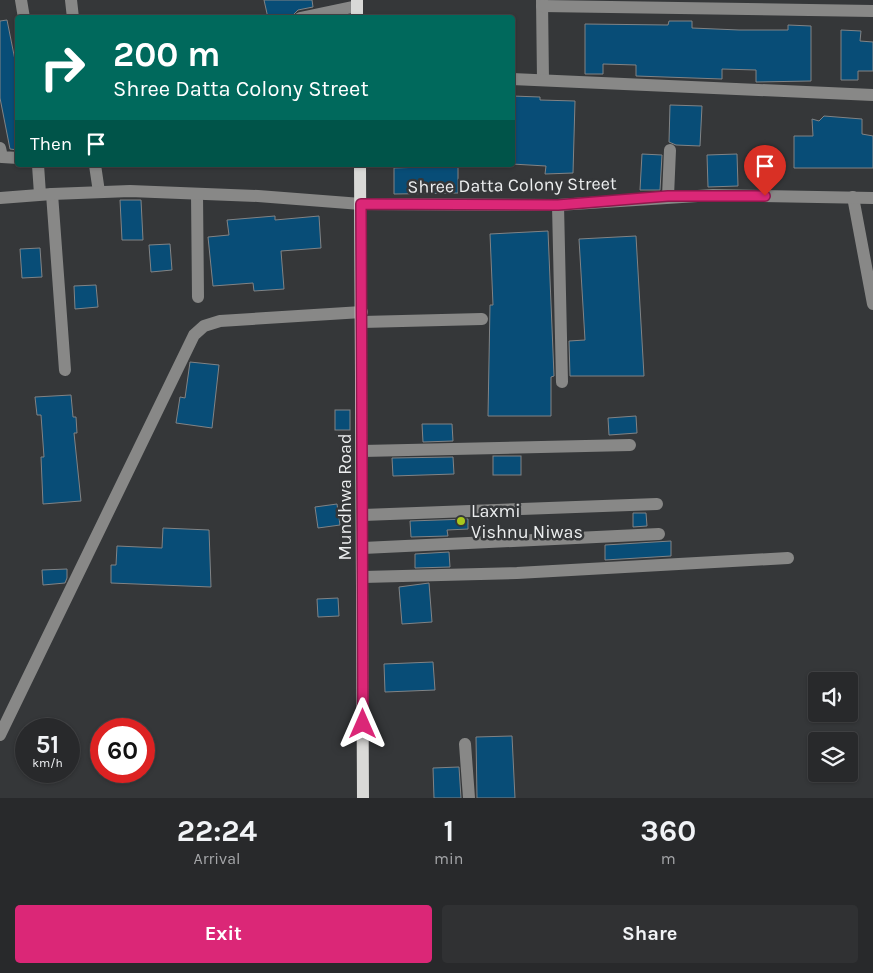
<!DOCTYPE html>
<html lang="en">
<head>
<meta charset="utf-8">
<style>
  body { margin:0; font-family:Karla,sans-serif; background:#303133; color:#f1f3f6; height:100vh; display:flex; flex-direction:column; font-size:19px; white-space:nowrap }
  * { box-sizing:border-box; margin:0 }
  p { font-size:16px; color:#a5a6a9 }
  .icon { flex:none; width:28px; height:28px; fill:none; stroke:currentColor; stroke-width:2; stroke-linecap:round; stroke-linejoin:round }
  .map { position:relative; height:798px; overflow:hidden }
  .drawer { display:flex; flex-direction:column; background:#28292b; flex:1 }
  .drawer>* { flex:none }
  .hud { position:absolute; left:15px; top:15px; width:500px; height:152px; border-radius:5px; box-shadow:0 1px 4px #0004,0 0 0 1px #444547; background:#00695c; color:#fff; overflow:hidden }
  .fabs { position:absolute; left:808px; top:672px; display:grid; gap:10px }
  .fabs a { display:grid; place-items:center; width:50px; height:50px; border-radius:5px; background:#28292b; box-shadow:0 1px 4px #0004,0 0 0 1px #444547; font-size:25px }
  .speed { position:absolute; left:15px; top:718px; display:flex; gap:10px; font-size:25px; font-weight:700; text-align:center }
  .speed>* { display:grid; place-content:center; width:65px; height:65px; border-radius:50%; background:#28292b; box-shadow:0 1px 4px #0004,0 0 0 1px #444547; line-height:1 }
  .speed small { font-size:12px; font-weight:400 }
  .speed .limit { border:8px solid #d22; background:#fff; color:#111 }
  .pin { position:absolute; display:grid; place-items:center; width:42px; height:42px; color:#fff; margin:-51px -21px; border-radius:50% 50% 50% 0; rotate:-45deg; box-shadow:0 0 5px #0007 }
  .pin .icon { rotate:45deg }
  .me { position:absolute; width:55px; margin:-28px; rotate:0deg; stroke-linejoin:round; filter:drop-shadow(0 0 4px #0008) }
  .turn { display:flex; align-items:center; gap:18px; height:105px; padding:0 15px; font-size:22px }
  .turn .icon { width:65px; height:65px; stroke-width:2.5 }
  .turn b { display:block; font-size:35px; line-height:42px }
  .then { display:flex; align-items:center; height:48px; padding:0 15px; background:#0003; gap:10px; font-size:19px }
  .eta { display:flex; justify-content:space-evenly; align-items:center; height:85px; text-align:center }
  .eta b { font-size:30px; font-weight:700; line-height:35px }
  .action { display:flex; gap:10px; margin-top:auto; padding:10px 15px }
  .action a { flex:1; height:58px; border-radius:5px; background:#db2777; color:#fff; font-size:20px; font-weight:700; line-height:58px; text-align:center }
  .action a+a { background:#303133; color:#f1f3f6 }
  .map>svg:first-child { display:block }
</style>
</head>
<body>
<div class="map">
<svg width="873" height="798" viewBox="0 0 873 798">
  <rect width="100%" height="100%" fill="#353739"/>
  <!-- building -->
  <g fill="#084d77" stroke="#818385">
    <path d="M 264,0 L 312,0 L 313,7 L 298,10 L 292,16 L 268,18 Z"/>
    <path d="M 7,20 L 18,75 L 18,150 L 10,149 L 0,98 L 0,21 Z"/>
    <path d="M 669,21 L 692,21 L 692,28 L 739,30 L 788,30 L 788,25 L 811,26 L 811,81 L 756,82 L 756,70 L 722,69 L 722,79 L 636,76 L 636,65 L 603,64 L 603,74 L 585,74 L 585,24 L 668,25 Z"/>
    <path d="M 841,30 L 861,31 L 860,41 L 873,42 L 873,71 L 858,71 L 858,80 L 841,80 Z"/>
    <path d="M 512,96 L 540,97 L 540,100 L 575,101 L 573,173 L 545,174 L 546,166 L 512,164 Z"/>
    <path d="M 670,105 L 702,106 L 700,146 L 676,145 L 669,142 Z"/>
    <path d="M 824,116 L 862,119 L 862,134 L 873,136 L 873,168 L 794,168 L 794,136 L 813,136 L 812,119 L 819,121 Z"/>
    <path d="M 642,154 L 662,155 L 660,190 L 640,190 Z"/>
    <path d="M 737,154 L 738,186 L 708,187 L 707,155 Z"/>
    <path d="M 424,165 L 458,165 L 458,193 L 394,194 L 394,168 L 424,167 Z"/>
    <path d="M 120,200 L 141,200 L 143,240 L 122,240 Z"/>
    <path d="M 275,216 L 275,220 L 319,216 L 321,248 L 281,251 L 284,289 L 254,291 L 253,283 L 213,286 L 208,237 L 229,235 L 227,220 Z"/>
    <path d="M 548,231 L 554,376 L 551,377 L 551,416 L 488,416 L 490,305 L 493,305 L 490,234 Z"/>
    <path d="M 636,236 L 644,376 L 570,376 L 569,341 L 585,340 L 579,239 Z"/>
    <path d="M 170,244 L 172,270 L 151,272 L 149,245 Z"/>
    <path d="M 40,248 L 42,277 L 22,278 L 20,249 Z"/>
    <path d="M 96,285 L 98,307 L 75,309 L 74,286 Z"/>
    <path d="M 190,362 L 219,365 L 212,428 L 176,423 L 180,397 L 185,398 Z"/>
    <path d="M 71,395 L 73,417 L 76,417 L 77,433 L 74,433 L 81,501 L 43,504 L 41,457 L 44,457 L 41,415 L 37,415 L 35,397 Z"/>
    <rect x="335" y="410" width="15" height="20"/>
    <path d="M 636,416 L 637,433 L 609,435 L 608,418 Z"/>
    <path d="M 422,424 L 452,424 L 453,441 L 423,442 Z"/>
    <rect x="493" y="456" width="28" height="19"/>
    <path d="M 453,457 L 454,474 L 393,476 L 392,458 Z"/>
    <path d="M 337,504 L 340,525 L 318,528 L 315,507 Z"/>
    <path d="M 633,513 L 646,513 L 647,526 L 633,527 Z"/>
    <path d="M 468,519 L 468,529 L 447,530 L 448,536 L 411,537 L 410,521 Z"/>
    <path d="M 163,528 L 209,530 L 211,587 L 111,583 L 111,565 L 116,565 L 117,546 L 162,548 Z"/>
    <path d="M 671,541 L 671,556 L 605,560 L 605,545 Z"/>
    <path d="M 449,552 L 450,567 L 415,568 L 415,554 Z"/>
    <path d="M 67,569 L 67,578 L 65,583 L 43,585 L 42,570 Z"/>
    <path d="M 429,583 L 432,622 L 402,624 L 399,587 Z"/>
    <path d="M 338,598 L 339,616 L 318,617 L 317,599 Z"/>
    <path d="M 433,662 L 435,690 L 385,692 L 384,664 Z"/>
    <path d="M 512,736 L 515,798 L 477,798 L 476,737 Z"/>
    <path d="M 459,767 L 461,798 L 434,798 L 433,768 Z"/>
  </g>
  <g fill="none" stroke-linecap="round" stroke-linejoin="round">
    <!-- minor -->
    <g stroke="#888887" stroke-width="12">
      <path d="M 21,0 L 24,18"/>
      <path d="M 71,0 L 73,18"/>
      <path d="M 542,0 L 543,80"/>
      <path d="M 542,6 L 873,11"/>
      <path d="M 300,18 L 357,6"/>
      <path d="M 512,79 L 873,95"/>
      <path d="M 0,148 L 2,157 L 18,158"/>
      <path d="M 38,165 L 40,194"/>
      <path d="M 95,165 L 99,192"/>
      <path d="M 52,194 L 65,370"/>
      <path d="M 197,194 L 198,297"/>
      <path d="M 668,196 L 670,150"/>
      <path d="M 853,197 L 873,304"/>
      <path d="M 0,198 L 52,194 L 130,191 L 258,196 L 361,204 L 558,205 L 713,195 L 873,198"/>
      <path d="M 558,205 L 562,382"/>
      <path d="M 362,322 L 482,319"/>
      <path d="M 362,451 L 630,445"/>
      <path d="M 363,515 L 657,504"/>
      <path d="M 363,548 L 659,534"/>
      <path d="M 363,577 L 517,573 L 788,558"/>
      <path d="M 0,735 L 194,335 L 204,326 L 220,321 L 362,312"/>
      <path d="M 465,744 L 469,798"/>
    </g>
    <!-- major -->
    <g stroke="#d9d9d7" stroke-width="12">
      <path d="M 357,0 L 357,18"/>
      <path d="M 360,165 L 363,798"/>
    </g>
  </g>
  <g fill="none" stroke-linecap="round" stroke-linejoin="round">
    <!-- route casing -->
    <g stroke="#8e194d" stroke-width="12">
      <path id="route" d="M 363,724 L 361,204 L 558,205 L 668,196 L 765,196"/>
    </g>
    <!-- route -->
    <use href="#route" stroke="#db2777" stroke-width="9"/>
  </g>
  <!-- markers -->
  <circle fill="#a8c71d" stroke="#353739" stroke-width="2" cx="461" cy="521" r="5"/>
  <g text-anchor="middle" stroke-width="5" stroke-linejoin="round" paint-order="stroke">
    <!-- street labels -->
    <g font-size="18" fill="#eceeef" stroke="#353739">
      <text transform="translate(512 185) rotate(-1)" y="6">Shree Datta Colony Street</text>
      <text transform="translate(345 497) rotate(-90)" y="6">Mundhwa Road</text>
    </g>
    <!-- poi labels -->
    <g font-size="18" fill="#eceeef" stroke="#353739" text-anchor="start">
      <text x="471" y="517">Laxmi<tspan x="471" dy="21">Vishnu Niwas</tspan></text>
    </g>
  </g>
</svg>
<div class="fabs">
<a><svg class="icon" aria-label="sound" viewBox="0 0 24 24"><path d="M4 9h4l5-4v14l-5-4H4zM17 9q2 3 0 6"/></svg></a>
<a><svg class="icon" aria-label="layers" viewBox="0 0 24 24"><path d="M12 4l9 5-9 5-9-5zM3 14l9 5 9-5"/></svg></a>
</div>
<div class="speed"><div>51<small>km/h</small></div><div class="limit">60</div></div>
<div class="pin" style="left:765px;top:196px;background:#d93025"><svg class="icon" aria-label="arrive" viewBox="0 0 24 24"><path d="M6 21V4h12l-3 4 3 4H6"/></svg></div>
<svg class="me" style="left:363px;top:724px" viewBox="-20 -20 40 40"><path d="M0-17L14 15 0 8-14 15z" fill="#db2777" stroke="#fff" stroke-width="4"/></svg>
<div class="hud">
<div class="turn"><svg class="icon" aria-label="right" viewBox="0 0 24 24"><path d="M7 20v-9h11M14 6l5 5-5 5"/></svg><div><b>200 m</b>Shree Datta Colony Street</div></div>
<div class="then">Then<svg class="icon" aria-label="arrive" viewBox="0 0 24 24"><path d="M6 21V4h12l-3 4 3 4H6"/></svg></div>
</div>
</div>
<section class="drawer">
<div class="eta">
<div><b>22:24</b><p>Arrival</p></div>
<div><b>1</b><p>min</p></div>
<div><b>360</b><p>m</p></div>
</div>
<div class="action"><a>Exit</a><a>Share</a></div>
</section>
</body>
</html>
